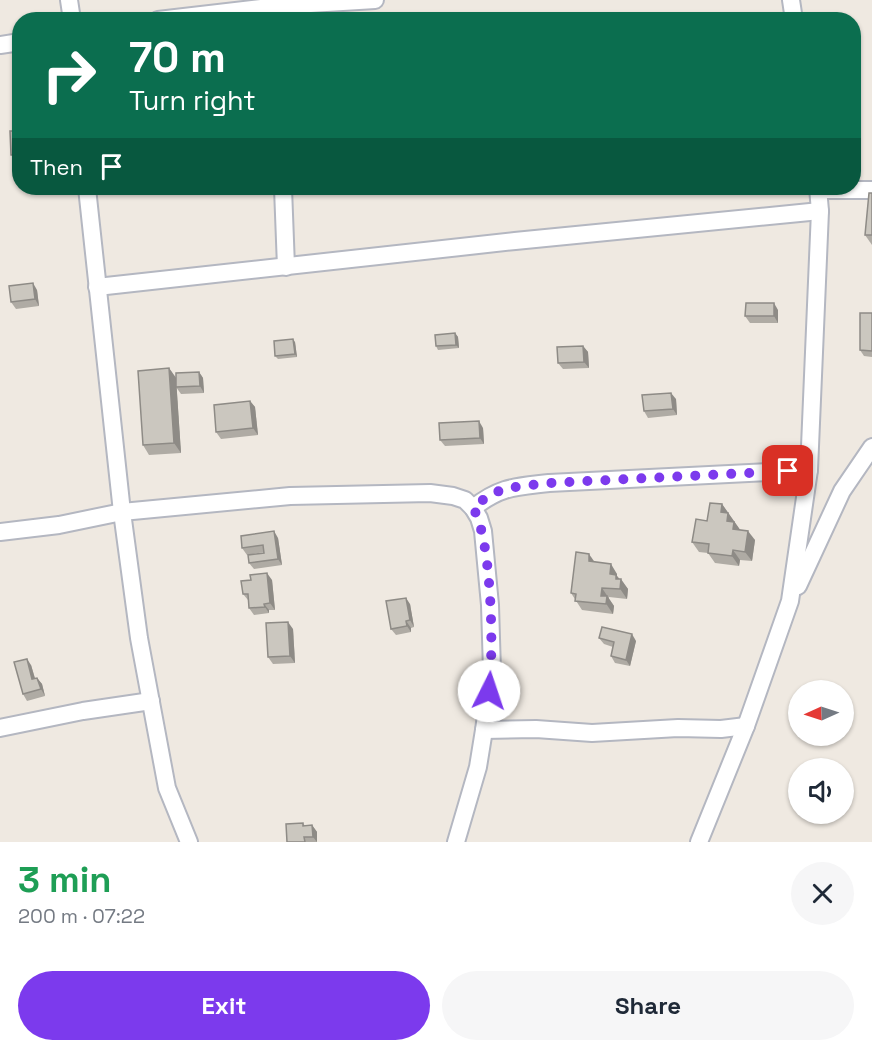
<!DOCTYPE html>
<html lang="en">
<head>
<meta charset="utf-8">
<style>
  body { margin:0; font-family:"Space Grotesk",sans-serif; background:#f6f6f7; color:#1f2937; height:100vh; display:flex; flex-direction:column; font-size:22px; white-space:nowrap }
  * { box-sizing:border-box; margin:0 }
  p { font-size:20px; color:#747a83 }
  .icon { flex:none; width:33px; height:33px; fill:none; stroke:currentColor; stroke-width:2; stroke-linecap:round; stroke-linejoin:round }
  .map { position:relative; height:842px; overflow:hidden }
  .panel { display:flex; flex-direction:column; background:#fff; flex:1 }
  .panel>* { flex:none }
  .guide { position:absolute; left:12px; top:12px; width:849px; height:183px; border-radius:24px; box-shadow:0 2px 4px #0004; background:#0b6e4f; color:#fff; overflow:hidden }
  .needle { width:39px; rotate:267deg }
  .controls { position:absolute; left:788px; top:680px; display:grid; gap:12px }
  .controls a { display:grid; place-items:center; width:66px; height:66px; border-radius:50%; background:#fff; box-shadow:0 2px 4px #0004; font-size:30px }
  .pin { position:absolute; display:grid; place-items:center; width:51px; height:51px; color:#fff; margin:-26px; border-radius:12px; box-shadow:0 3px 9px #0006 }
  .me { position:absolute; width:66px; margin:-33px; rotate:4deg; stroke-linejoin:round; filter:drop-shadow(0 0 4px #0008) }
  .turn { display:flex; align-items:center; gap:21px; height:126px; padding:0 18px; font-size:27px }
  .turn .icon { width:78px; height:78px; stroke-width:2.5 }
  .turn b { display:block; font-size:42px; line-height:51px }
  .then { display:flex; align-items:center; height:57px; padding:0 18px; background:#0003; gap:12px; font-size:22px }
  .round { display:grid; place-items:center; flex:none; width:63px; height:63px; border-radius:32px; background:#f6f6f7 }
  .overview { display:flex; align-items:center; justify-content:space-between; height:102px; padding:0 18px }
  h1 { font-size:36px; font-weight:800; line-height:45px; color:#1e9e55 }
  .primary-button { display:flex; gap:12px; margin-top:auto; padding:12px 18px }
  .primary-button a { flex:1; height:69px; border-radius:36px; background:#7c3aed; color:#fff; font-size:24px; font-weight:800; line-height:69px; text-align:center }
  .primary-button a+a { background:#f6f6f7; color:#1f2937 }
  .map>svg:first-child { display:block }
</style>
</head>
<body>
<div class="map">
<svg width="872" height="842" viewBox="0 0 872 842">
  <rect width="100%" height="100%" fill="#efe9e1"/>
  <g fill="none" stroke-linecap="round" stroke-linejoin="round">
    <!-- minor casing -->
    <g stroke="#b4b7c1" stroke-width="20">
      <g id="minor">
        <path d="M 69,0 L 72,20"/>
        <path d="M 791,0 L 794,20"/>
        <path d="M 158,20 L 278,6 L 375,0"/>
        <path d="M 0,45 L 20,42"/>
        <path d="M 87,188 L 122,512 L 139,638 L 167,788 L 189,842"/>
        <path d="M 283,188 L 286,267"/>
        <path d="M 818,190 L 872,190"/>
        <path d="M 97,287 L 515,241 L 820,211"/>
        <path d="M 473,508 C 501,486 516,487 549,483 L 809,470"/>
        <path d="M 0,532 L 59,525 L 122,512 L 290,496 L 430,493 L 453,496 L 465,500 L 473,508 L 479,518 L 483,531 L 490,605 L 492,671 L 484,730 L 478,767 L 456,842"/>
        <path d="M 798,586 L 842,491 L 872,447"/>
        <path d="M 0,728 L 83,711 L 151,701"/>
        <path d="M 484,730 L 536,729 L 592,733 L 678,728 L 721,729 L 746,726"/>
        <path d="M 699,842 L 746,726 L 790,601 L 809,470 L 820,211 L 818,188"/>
      </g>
    </g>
    <!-- minor -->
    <use href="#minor" stroke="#fff" stroke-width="16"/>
  </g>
  <!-- wall -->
  <g fill="#afaba4">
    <path d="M 20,131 L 20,161 L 16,161 L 11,155 Z"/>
    <path d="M 314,188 L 357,188 L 358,194 L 316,190 Z"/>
    <path d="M 464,188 L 482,188 L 482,190 L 465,189 Z"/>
    <path d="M 872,193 L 872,245 L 865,235 Z"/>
    <path d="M 37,290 L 39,306 L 16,309 L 11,302 Z"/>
    <path d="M 778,310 L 778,323 L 750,323 L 745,316 Z"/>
    <path d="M 872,313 L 872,357 L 864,356 L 860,350 Z"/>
    <path d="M 455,333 L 458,337 L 459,348 L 438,350 L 436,346 Z"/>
    <path d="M 295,342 L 297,357 L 278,359 L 275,356 Z"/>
    <path d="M 583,346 L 588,352 L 589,368 L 563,369 L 558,363 Z"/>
    <path d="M 169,368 L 176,378 L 181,453 L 149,455 L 143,445 Z"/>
    <path d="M 199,372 L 203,378 L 204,393 L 181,394 L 176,387 Z"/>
    <path d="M 676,399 L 677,415 L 648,418 L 644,411 Z"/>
    <path d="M 250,401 L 255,407 L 258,435 L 221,439 L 216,432 Z"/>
    <path d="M 483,428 L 484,444 L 445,446 L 440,440 Z"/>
    <path d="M 722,504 L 740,530 L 755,540 L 752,561 L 740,560 L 739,566 L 715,563 L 708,553 L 699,552 L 692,542 L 707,521 Z"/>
    <path d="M 278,538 L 282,565 L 254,569 L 249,563 L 264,552 L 247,555 L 242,548 Z"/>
    <path d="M 595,562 L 617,574 L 617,576 L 628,589 L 627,599 L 609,597 L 609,599 L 614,606 L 613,614 L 582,610 L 571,593 Z"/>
    <path d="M 272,580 L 275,610 L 269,610 L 269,613 L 254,615 L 249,608 L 248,600 L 243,594 Z"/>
    <path d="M 410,604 L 414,627 L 411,628 L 411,632 L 396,635 L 391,629 Z"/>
    <path d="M 293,629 L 295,663 L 273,664 L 268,657 Z"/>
    <path d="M 599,638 L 636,641 L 630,666 L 615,663 L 611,656 L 613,647 L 604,644 Z"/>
    <path d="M 31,665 L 35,678 L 37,678 L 42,684 L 45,696 L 27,701 L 23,694 Z"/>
    <path d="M 303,823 L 305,826 L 312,825 L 317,832 L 317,842 L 287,842 Z"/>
  </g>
  <!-- shaded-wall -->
  <g fill="#8e8b86">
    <path d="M 353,188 L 357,188 L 358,194 Z"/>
    <path d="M 33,283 L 37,290 L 39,306 L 35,299 Z"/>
    <path d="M 774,303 L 778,310 L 778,323 L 774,316 Z"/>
    <path d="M 455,333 L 458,337 L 459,348 L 456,345 Z"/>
    <path d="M 293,339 L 295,342 L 297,357 L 295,354 Z"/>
    <path d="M 583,346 L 588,352 L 589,368 L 584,362 Z"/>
    <path d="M 169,368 L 176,378 L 181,453 L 174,443 Z"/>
    <path d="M 199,372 L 203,378 L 204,393 L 200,386 Z"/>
    <path d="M 671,393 L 676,399 L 677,415 L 673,409 Z"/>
    <path d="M 250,401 L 255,407 L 258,435 L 253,428 Z"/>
    <path d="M 479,421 L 483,428 L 484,444 L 480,438 Z"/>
    <path d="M 722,504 L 741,531 L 740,538 L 721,512 Z"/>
    <path d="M 274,531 L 278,538 L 282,565 L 278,559 Z"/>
    <path d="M 748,531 L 755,540 L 752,561 L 745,552 Z"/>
    <path d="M 733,550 L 740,560 L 739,566 L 732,556 Z"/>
    <path d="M 589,554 L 596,564 L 589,561 Z"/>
    <path d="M 611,564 L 617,574 L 617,576 L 621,581 L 621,579 L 628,589 L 627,599 L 610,574 Z"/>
    <path d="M 267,573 L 272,580 L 275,610 L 270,603 Z"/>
    <path d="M 602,588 L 614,606 L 613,614 L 601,596 Z"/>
    <path d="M 406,598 L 410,604 L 414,627 L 410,620 Z"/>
    <path d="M 264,604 L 269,610 L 269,613 L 265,607 Z"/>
    <path d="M 406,621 L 411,628 L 411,632 L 407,626 Z"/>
    <path d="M 288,622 L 293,629 L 295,663 L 290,656 Z"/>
    <path d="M 632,634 L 636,641 L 630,666 L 626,660 Z"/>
    <path d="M 27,659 L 31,665 L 37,686 L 32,679 Z"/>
    <path d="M 37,678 L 42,684 L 45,696 L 41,689 Z"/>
    <path d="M 312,825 L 317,832 L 317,842 L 313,837 Z"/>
  </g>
  <!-- building -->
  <g fill="#cbc7bf" stroke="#8e8b86" stroke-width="1.5">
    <path d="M 10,131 L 20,131 L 20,154 L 11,155 Z"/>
    <path d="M 869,193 L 872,193 L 872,235 L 865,235 Z"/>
    <path d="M 33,283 L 35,299 L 11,302 L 9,286 Z"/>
    <path d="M 746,303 L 774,303 L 774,316 L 745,316 Z"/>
    <path d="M 860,313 L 872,313 L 872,351 L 860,350 Z"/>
    <path d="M 455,333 L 456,345 L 436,346 L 435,335 Z"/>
    <path d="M 293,339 L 295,354 L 275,356 L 274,341 Z"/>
    <path d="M 583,346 L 584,362 L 558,363 L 557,347 Z"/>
    <path d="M 169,368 L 174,443 L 143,445 L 138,371 Z"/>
    <path d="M 199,372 L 200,386 L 176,387 L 176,373 Z"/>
    <path d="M 671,393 L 673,409 L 644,411 L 642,395 Z"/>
    <path d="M 250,401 L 253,428 L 216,432 L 214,405 Z"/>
    <path d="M 479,421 L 480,438 L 440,440 L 439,423 Z"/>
    <path d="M 710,503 L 722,504 L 721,512 L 728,513 L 727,521 L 734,522 L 733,529 L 748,531 L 745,552 L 733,550 L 732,556 L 708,553 L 709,544 L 692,542 L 696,519 L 707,521 Z"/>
    <path d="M 274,531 L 278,559 L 249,563 L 248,555 L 264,553 L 263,545 L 242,548 L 241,536 Z"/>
    <path d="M 576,552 L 589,554 L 589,561 L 611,564 L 610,574 L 616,575 L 616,579 L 621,579 L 620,589 L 602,588 L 601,596 L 607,596 L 606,604 L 575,601 L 576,594 L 571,593 Z"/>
    <path d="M 267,573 L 270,603 L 264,604 L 265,607 L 249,608 L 248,594 L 243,594 L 241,581 L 251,580 L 250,575 Z"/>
    <path d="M 406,598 L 410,620 L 406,621 L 407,626 L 391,629 L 386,601 Z"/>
    <path d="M 288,622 L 290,656 L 268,657 L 266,623 Z"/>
    <path d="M 602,627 L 632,634 L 626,660 L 611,656 L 614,642 L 599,638 Z"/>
    <path d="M 27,659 L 32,679 L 37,678 L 41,689 L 23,694 L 14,662 Z"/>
    <path d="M 303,823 L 303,826 L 312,825 L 313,837 L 304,837 L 305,842 L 287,842 L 286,824 Z"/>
  </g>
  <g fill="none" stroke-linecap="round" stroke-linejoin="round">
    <!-- route -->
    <path stroke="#7c3aed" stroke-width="10" stroke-dasharray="0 18" d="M 489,691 C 494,652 492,539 473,508 L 489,495 L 507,488 L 549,483 L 788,471"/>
  </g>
</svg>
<div class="controls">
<a><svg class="needle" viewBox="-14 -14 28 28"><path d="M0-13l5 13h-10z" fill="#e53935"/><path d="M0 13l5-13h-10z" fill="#747a83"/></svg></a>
<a><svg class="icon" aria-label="sound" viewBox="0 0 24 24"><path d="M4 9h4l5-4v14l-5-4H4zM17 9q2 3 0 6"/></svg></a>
</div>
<div class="pin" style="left:788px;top:471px;background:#d93025"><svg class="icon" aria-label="arrive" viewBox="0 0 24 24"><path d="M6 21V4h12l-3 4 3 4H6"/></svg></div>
<svg class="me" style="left:489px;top:691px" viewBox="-20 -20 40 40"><circle r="19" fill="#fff"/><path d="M0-13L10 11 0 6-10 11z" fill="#7c3aed"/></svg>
<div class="guide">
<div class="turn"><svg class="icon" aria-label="right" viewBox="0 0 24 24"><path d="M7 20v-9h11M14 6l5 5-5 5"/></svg><div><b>70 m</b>Turn right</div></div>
<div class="then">Then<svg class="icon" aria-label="arrive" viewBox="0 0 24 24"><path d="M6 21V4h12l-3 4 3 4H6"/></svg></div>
</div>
</div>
<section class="panel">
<div class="overview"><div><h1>3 min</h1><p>200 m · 07:22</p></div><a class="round"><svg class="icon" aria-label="close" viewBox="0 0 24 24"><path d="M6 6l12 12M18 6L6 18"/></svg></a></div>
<div class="primary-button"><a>Exit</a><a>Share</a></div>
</section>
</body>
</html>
